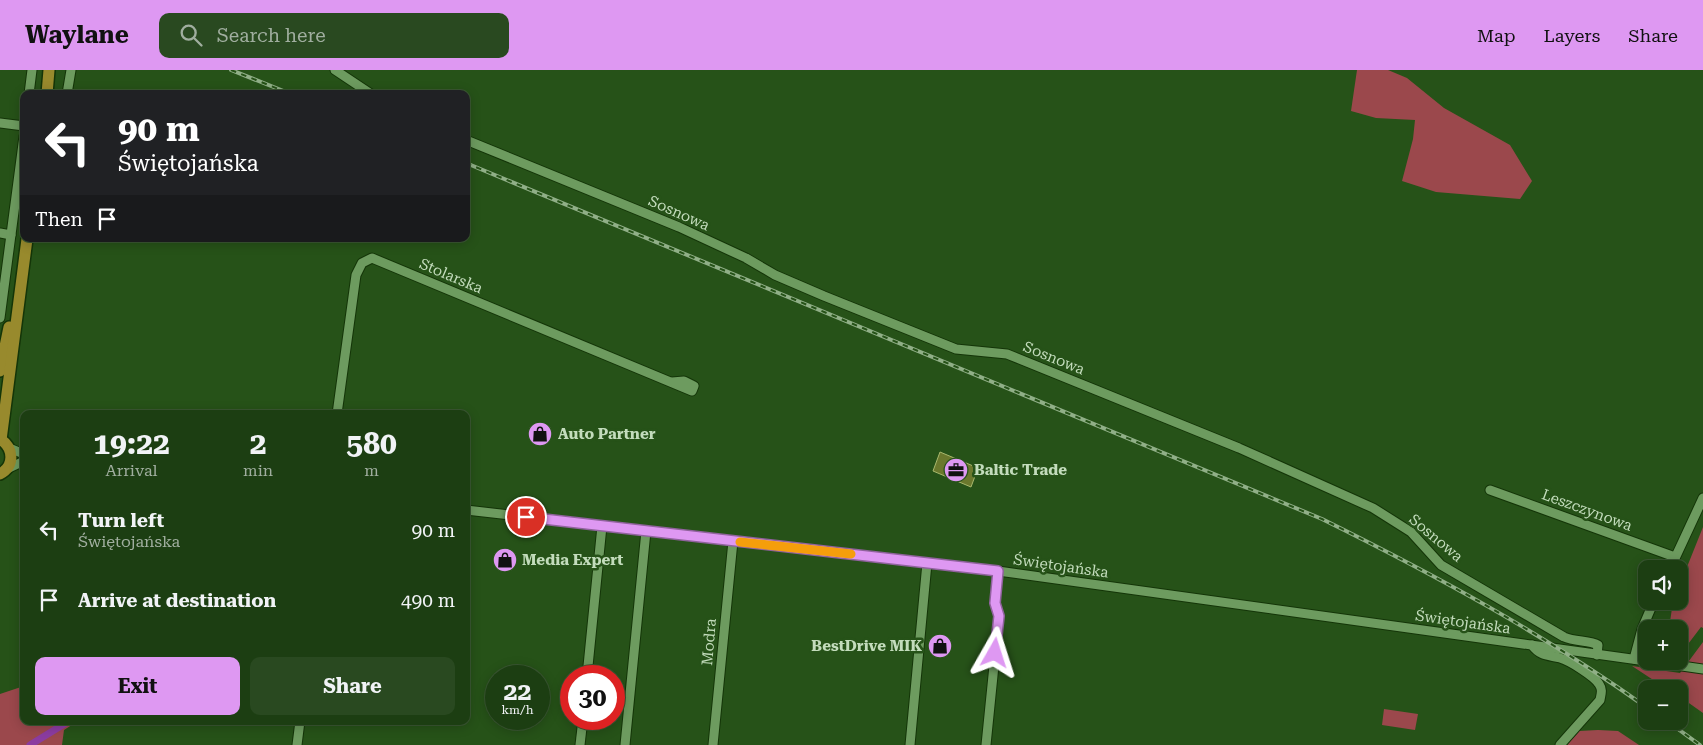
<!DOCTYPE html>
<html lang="en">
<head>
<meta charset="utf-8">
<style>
  body { margin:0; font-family:"Roboto Serif",serif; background:#294920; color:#f1f3f6; height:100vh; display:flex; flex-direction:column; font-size:19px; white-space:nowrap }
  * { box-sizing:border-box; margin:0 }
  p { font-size:16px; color:#a0ae9f }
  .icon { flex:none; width:28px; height:28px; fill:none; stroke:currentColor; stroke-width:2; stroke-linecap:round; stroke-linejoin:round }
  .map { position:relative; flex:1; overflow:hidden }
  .drawer { position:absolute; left:20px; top:340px; width:450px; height:315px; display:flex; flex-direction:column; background:#1c3e12; border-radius:10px; box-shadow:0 2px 12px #0003,0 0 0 1px #3a5732 }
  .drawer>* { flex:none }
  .banner { position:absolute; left:20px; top:20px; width:450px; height:152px; border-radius:10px; box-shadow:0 2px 12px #0003,0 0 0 1px #3a5732; background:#202124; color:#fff; overflow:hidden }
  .controls { position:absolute; left:1638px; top:490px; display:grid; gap:10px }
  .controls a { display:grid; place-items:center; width:50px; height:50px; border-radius:10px; background:#1c3e12; box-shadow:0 2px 12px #0003,0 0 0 1px #3a5732; font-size:25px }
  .speed { position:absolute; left:485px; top:595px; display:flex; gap:10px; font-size:25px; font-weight:700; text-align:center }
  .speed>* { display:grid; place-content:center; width:65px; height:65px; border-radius:50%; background:#1c3e12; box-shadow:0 2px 12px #0003,0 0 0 1px #3a5732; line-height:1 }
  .speed small { font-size:12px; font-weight:400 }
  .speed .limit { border:8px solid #d22; background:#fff; color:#111 }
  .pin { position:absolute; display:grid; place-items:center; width:42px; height:42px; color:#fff; margin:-21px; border:2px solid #fff; border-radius:50%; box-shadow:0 1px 5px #0007 }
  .me { position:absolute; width:55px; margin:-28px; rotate:6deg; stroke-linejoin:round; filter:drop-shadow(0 0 4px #0008) }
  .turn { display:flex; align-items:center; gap:18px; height:105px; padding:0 15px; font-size:22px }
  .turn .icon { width:65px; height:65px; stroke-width:2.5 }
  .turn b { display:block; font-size:35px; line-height:42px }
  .then { display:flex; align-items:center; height:48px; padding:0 15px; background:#0003; gap:10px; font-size:19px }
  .eta { display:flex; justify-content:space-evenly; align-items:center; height:85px; text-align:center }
  .eta b { font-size:30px; font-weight:700; line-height:35px }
  .action { display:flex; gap:10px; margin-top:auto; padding:10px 15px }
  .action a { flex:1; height:58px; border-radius:10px; background:#de98f2; color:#111; font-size:20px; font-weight:700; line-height:58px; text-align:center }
  .action a+a { background:#294920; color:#f1f3f6 }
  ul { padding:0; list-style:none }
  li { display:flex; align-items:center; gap:15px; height:70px; padding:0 15px }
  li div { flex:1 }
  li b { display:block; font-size:19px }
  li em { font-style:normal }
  header { display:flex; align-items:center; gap:30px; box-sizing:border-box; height:70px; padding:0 25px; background:#de98f2; color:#111 }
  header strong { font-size:24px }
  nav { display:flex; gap:28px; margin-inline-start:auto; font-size:18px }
  .search { width:350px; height:45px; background:#294920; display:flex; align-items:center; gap:12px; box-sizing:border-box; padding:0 18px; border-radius:10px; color:#a0ae9f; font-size:19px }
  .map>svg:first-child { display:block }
</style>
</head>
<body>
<header>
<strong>Waylane</strong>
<div class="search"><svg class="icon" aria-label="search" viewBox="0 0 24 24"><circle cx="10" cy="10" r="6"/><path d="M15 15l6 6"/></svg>Search here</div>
<nav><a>Map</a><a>Layers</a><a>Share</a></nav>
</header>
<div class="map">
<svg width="1703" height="675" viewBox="0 0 1703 675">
  <rect width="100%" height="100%" fill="#265218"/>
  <!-- green -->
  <g fill="#9b484c">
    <path d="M 1357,0 L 1388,0 L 1407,8 L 1444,38 L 1510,75 L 1532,111 L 1520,129 L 1436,122 L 1402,111 L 1413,69 L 1415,50 L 1376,48 L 1351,41 Z"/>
    <path d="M 1703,457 L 1703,558 L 1701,557 L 1679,586 L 1679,559 L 1669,559 L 1673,531 L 1679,531 L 1679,517 Z"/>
    <path d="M 1703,572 L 1703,643 L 1679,626 L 1679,619 L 1667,619 L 1632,596 L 1680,603 Z"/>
    <path d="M 24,616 L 24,651 L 78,651 L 64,660 L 62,675 L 0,675 L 0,624 Z"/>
    <path d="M 1384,639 L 1418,644 L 1415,660 L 1382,655 Z"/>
    <path d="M 1598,660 L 1618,661 L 1639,675 L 1567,675 L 1579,661 Z"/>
  </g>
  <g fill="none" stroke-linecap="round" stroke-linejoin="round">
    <!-- canal -->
    <path stroke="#8b3ca0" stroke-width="7" d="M 30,675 L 69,651"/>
  </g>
  <!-- building -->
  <path fill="#6a782d" stroke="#a8b86d" d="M 940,382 L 978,398 L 971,417 L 933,401 Z"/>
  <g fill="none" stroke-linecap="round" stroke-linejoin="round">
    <!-- minor casing -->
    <g stroke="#143508" stroke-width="11">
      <g id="minor">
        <path d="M 335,0 L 371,24"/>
        <path d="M 29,24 L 32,0"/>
        <path d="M 67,24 L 71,0"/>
        <path d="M 0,53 L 24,56"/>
        <path d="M 466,70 L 679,157 L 746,188 L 775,205 L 824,226 L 956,279 L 1007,284 L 1239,378 L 1373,438 L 1411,462 L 1441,495 L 1564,567 C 1575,572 1590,570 1598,575 L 1597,585"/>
        <path d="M 0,163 L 11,165"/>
        <path d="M 0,248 L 24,66"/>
        <path d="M 337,344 L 356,205 L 362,193 L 372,188 L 692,321 L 694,316 L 684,311 L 672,312"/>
        <path d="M 9,378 L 24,384"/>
        <path d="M 7,399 L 24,391"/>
        <path d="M 1490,420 L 1675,487"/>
        <path d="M 466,440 L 998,501 L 1646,591"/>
        <path d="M 1670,499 L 1703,428"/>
        <path d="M 1532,575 C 1540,586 1548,585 1560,588 C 1570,591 1594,606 1599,614 C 1603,620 1601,624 1600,630 L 1560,675"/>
        <path d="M 1634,589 L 1642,559 L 1654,531"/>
        <path d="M 1647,591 L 1703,599"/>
        <path d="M 587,606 L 602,456"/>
        <path d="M 297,675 L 300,651"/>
        <path d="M 580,675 L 583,649"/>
        <path d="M 625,675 L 646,461"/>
        <path d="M 713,675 L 733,471"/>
        <path d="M 910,675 L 927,493"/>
        <path d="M 986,675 L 999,546 L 995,533 L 998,501"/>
      </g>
    </g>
    <!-- major casing -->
    <g stroke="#143508" stroke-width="14">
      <g id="major">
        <path d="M 47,24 L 49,0"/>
        <path d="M 0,301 L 9,257"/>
        <path d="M 0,369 C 14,378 15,396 0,404"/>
        <path d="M 1,370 L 27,169"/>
      </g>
    </g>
    <!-- minor -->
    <use href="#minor" stroke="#6d9b5f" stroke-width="9"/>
    <!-- major -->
    <use href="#major" stroke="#988a2d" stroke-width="11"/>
    <!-- rail casing -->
    <g stroke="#90af87" stroke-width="4">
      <g id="rail">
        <path d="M 231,0 L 291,24"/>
        <path d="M 466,93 L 1322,449 C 1435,505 1544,564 1646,637"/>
        <path d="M 1667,651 L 1700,675"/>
      </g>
    </g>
    <!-- rail -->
    <use href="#rail" stroke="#265218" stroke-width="2" stroke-dasharray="5.5" stroke-linecap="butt"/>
  </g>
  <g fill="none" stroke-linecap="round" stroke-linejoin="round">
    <!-- route casing -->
    <g stroke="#90639d" stroke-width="12">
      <path id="route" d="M 526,447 L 998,501 L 995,533 L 999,546 L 995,583"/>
    </g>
    <!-- route -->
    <use href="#route" stroke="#de98f2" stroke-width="9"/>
    <!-- slow -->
    <path stroke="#f59e0b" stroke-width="9" d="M 740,472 L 851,484"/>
  </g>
  <!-- icons -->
  <defs>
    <g id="shop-disc" transform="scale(1.25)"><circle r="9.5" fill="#de98f2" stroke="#265218"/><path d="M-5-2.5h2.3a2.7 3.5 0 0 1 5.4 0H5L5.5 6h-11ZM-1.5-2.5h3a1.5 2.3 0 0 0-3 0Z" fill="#111"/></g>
    <g id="office-disc" transform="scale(1.25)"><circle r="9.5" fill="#de98f2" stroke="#265218"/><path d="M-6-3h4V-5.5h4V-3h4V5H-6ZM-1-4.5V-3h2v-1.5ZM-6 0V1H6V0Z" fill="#111"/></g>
  </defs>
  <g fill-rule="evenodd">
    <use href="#shop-disc" x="540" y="364"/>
    <use href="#office-disc" x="956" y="400"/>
    <use href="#shop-disc" x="505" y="490"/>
    <use href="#shop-disc" x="940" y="576"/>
  </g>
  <g text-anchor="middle" stroke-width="5" stroke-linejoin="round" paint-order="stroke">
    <!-- street labels -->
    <g font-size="15" fill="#c3dcbc" stroke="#265218">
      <text transform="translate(679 143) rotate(24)" y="5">Sosnowa</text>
      <text transform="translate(451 206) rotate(23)" y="5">Stolarska</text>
      <text transform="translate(1054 288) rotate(22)" y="5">Sosnowa</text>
      <text transform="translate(1587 440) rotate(20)" y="5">Leszczynowa</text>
      <text transform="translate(1436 468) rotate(40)" y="5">Sosnowa</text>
      <text transform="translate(1061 496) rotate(8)" y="5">Świętojańska</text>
      <text transform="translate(1463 552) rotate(8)" y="5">Świętojańska</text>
      <text transform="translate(709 572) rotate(-85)" y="5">Modra</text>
    </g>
    <!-- poi labels -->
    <g font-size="15" font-weight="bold" fill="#c3dcbc" stroke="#265218" text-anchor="start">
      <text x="558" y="369">Auto Partner</text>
      <text x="974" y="405">Baltic Trade</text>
      <text x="522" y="495">Media Expert</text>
      <text x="922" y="581" text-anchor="end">BestDrive MIK</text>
    </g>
  </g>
</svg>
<div class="controls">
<a><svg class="icon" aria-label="sound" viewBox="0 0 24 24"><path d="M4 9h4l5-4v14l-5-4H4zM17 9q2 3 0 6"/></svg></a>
<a>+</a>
<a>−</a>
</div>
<div class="speed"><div>22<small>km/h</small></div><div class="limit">30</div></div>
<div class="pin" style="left:526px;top:447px;background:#d93025"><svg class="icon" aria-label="arrive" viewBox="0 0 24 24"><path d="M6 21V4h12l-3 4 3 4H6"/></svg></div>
<svg class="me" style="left:995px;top:583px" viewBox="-20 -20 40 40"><path d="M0-17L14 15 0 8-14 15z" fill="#de98f2" stroke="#fff" stroke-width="4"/></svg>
<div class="banner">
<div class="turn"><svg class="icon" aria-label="left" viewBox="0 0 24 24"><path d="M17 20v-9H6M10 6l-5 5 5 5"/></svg><div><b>90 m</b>Świętojańska</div></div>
<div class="then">Then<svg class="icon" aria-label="arrive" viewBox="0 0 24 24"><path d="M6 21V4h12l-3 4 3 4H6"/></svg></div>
</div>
<section class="drawer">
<div class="eta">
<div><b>19:22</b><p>Arrival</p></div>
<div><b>2</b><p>min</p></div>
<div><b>580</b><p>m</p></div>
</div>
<ul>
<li><svg class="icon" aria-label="left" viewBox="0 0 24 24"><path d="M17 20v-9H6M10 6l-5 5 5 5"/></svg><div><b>Turn left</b><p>Świętojańska</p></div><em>90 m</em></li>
<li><svg class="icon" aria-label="arrive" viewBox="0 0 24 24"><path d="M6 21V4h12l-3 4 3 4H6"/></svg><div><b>Arrive at destination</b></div><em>490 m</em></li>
</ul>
<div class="action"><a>Exit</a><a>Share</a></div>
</section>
</div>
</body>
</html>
